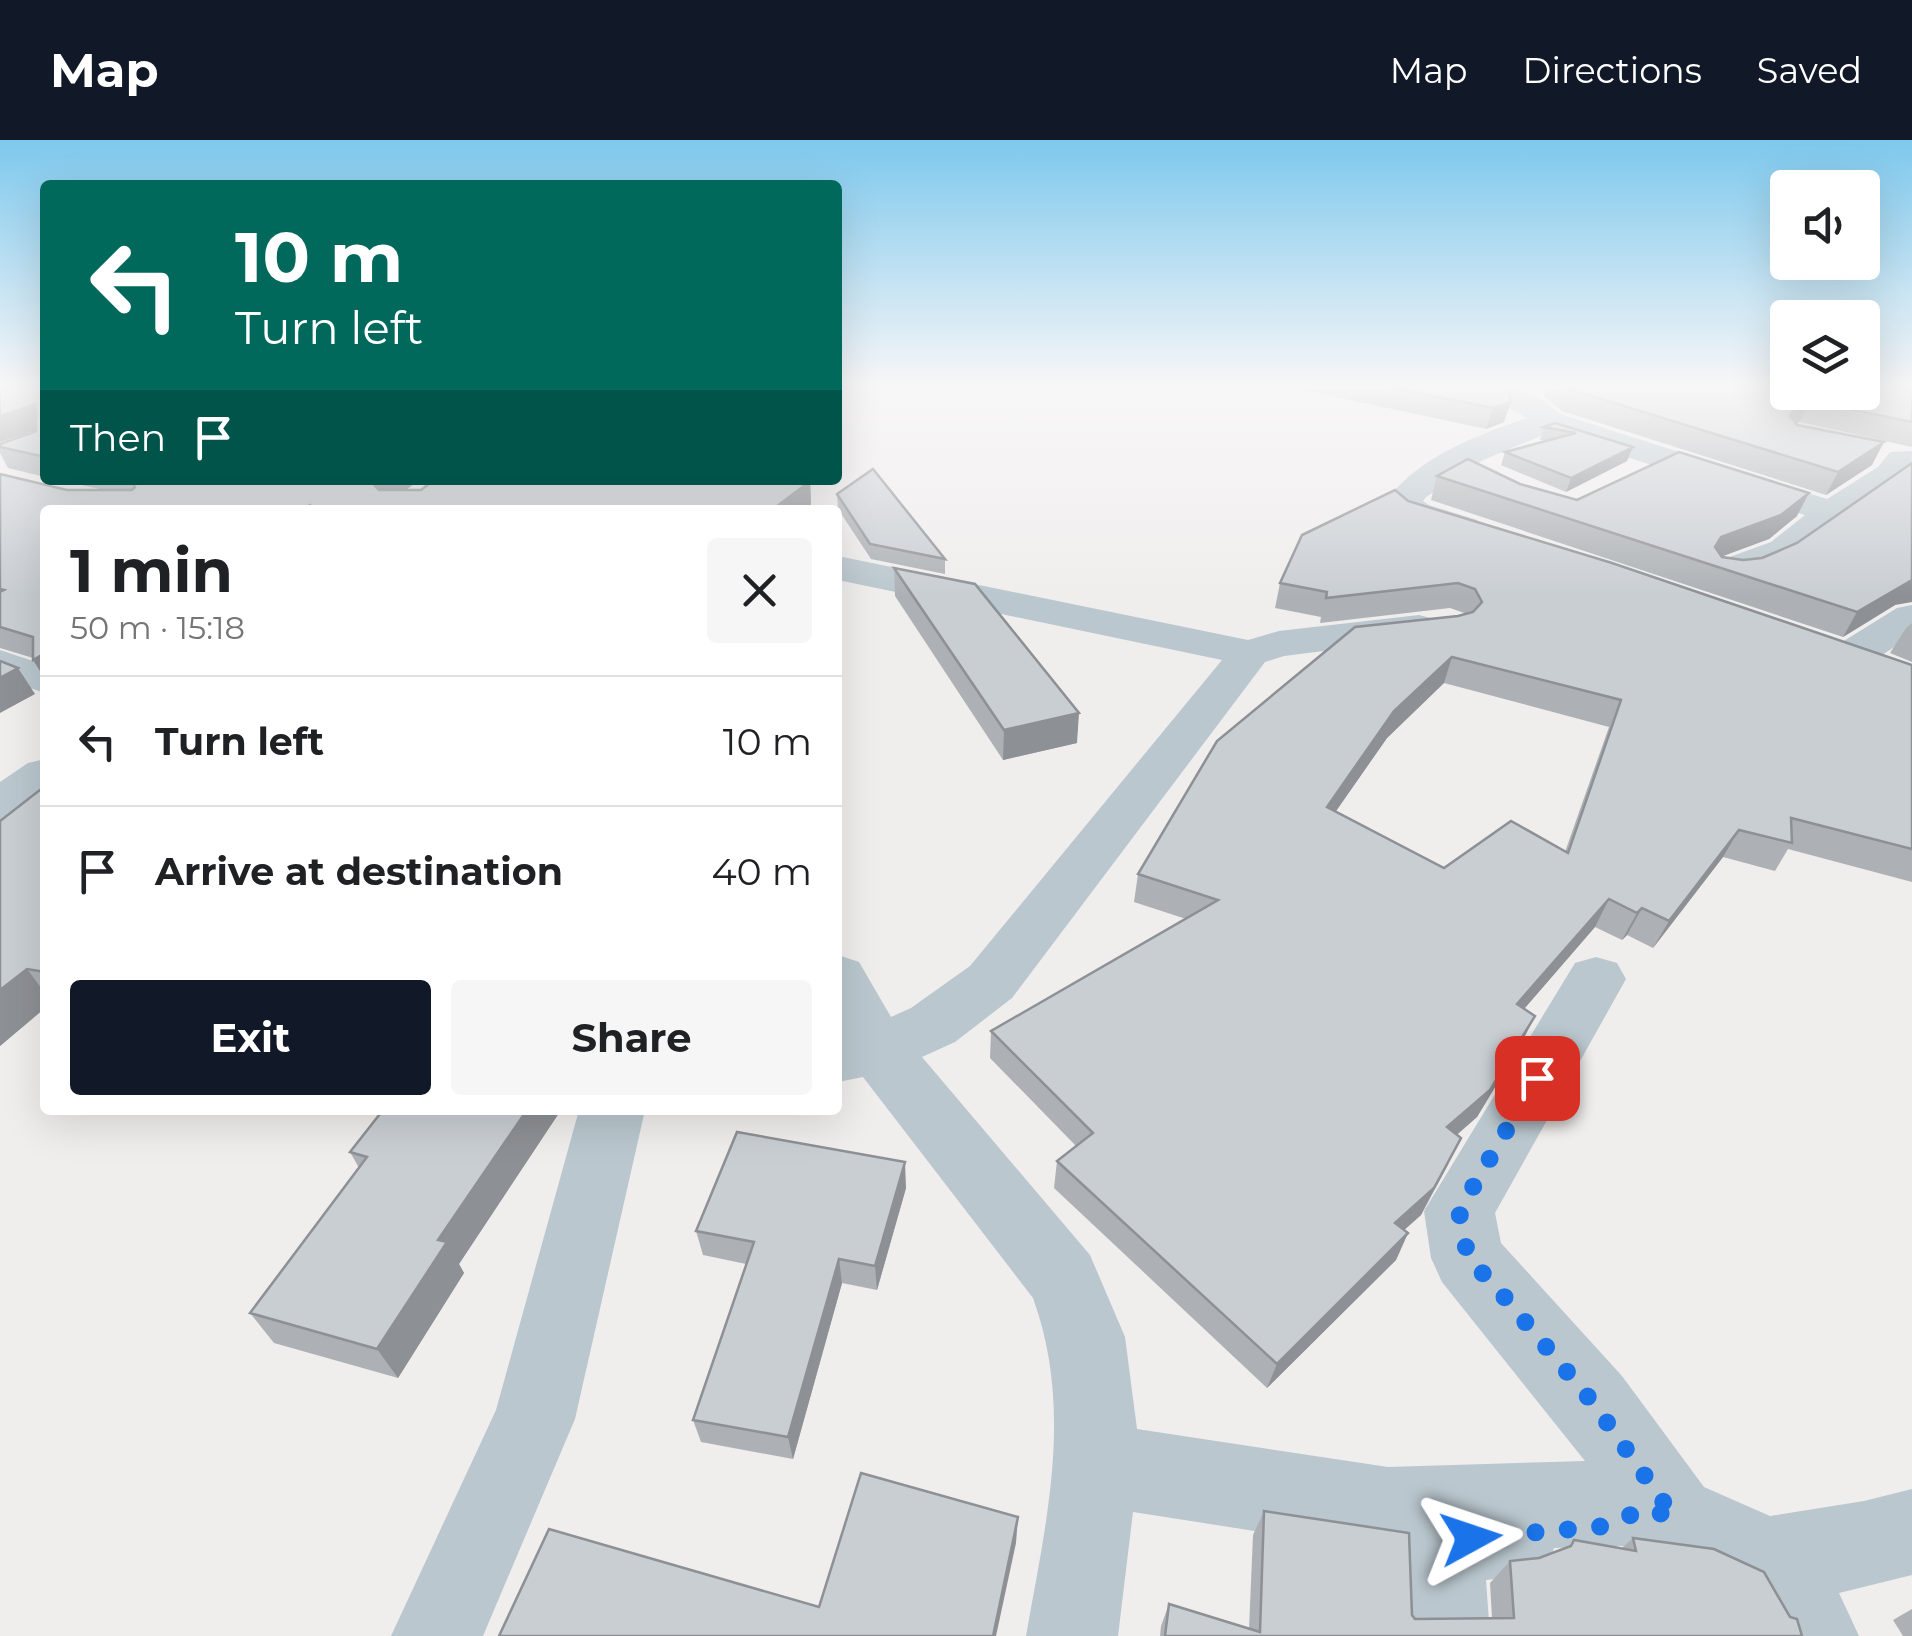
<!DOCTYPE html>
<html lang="en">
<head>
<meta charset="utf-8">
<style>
  body { margin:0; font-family:Montserrat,sans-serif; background:#f6f6f6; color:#202124; height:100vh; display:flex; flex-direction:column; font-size:38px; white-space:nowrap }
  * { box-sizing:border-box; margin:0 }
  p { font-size:32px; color:#757577 }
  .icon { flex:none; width:55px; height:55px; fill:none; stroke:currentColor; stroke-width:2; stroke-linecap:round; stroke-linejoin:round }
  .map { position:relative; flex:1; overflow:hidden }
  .panel { position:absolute; left:40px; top:365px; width:802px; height:610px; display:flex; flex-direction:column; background:#fff; border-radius:10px; box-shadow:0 10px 40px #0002 }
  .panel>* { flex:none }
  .banner { position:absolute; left:40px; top:40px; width:802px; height:305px; border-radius:10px; box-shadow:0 10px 40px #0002; background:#00695c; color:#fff; overflow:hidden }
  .fabs { position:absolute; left:1770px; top:30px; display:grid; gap:20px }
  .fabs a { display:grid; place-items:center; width:110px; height:110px; border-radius:10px; background:#fff; box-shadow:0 10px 40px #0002; font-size:50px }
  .pin { position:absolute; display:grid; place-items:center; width:85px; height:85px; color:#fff; margin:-42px; border-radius:20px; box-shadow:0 5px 15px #0006 }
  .me { position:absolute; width:110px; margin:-55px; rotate:85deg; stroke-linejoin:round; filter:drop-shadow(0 0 8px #0008) }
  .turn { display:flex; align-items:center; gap:35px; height:210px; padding:0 30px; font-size:45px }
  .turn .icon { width:130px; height:130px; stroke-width:2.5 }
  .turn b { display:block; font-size:70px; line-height:85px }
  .then { display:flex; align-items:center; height:95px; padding:0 30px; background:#0003; gap:20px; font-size:38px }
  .round { display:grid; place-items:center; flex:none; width:105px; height:105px; border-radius:10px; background:#f6f6f6 }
  .overview { display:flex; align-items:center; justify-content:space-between; height:170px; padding:0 30px }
  h1 { font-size:60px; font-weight:700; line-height:75px }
  .primary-button { display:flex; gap:20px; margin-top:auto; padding:20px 30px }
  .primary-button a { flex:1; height:115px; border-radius:10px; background:#111827; color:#fff; font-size:40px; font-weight:700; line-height:115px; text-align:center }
  .primary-button a+a { background:#f6f6f6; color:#202124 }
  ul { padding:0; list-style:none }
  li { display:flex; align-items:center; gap:30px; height:130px; padding:0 30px; border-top:2px solid #e0e0e0 }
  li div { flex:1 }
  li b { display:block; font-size:38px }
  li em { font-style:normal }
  header { display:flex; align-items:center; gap:60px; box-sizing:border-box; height:140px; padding:0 50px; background:#111827; color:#fff }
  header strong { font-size:48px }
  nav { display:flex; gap:55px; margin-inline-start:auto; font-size:35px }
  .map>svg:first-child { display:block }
</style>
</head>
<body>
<header>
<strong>Map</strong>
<nav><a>Map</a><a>Directions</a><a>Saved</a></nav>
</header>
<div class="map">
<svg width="1912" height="1496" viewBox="0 0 1912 1496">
  <rect width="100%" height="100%" fill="#f0eded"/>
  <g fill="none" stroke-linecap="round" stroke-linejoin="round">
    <!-- minor -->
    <g fill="#bac7ce" fill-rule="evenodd">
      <path d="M 1451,247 L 1511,247 L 1542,259 L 1560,274 L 1827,359 L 1878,327 L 1890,312 L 1912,311 C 1912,320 1912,326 1908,334 C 1894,354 1864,365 1844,379 C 1809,405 1761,451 1713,439 L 1707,431 L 1713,423 L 1771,402 L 1805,375 L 1550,292 L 1481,321 L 1426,357 L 1423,361 L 1429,365 L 1477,380 L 1483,388 L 1477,396 C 1451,402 1400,387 1384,364 C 1417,317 1475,296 1527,278 L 1500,263 L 1455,253 Z"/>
      <path d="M 838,416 L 1248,500 L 1279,491 L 1419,475 L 1434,479 L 1440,488 L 1434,497 L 1284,516 L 1265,522 L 1012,858 L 955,902 L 922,917 L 1090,1115 L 1125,1197 L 1137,1289 L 1388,1327 L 1585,1321 L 1442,1142 L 1431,1118 L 1424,1071 L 1575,823 L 1596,817 L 1617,823 L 1626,839 L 1495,1073 L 1501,1103 L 1622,1236 L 1704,1347 L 1770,1376 L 1864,1361 L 1912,1349 L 1912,1435 L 1839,1453 L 1859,1496 L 1762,1496 L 1737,1451 L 1665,1418 L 1622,1406 L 1554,1408 L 1547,1425 L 1516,1437 L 1486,1440 L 1490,1496 L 1398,1496 L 1396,1413 L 1133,1372 L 1118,1496 L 1026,1496 C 1046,1382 1074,1271 1033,1158 L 863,937 L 838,942 L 838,815 L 859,822 L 891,877 L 911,868 L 970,826 L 1222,520 L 838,440 Z"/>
      <path d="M 1912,465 L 1912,495 C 1886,511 1862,535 1831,527 L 1824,518 L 1831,509 L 1897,468 Z"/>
      <path d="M 0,510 L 45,525 L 45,553 L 0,538 Z"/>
      <path d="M 579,970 L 645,970 L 575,1279 L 483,1496 L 391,1496 L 496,1270 Z"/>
    </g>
    <!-- tertiary -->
    <path fill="#bac7ce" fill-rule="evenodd" d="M 45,619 L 45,658 L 18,677 L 0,682 L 0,642 L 28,623 Z"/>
  </g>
  <!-- wall -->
  <g fill="#adb1b5" fill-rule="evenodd">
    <path d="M 0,247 L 45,247 L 45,337 L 8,328 L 0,313 L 0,304 L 36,291 L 36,290 L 0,302 Z"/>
    <path d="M 1289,247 L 1507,247 L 1504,282 L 1486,289 Z"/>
    <path d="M 1547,247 L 1912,247 L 1912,307 L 1800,282 L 1796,283 L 1872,325 L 1826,355 L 1562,271 L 1544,256 Z"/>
    <path d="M 1555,283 L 1627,321 L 1566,352 L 1501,325 L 1505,312 L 1545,301 L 1540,300 L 1544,287 Z"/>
    <path d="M 0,334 L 67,350 L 104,350 L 60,340 L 418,340 L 406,350 L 421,350 L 434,340 L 810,340 L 811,357 L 811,365 L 805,370 L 45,370 L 33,518 L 0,508 Z"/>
    <path d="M 1437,336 L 1520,344 L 1577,360 L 1797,376 L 1769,399 L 1721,416 L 1895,465 L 1843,497 L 1431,360 Z"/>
    <path d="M 837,354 L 945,419 L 945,434 L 871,419 L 838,369 Z"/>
    <path d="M 1408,361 L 1912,525 L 1912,742 L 1788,709 L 1775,731 L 1723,717 L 1653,808 L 1627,795 L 1622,800 L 1595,787 L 1524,869 L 1521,904 L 1477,977 L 1457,995 L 1448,1025 L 1421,1075 L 1404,1090 L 1408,1093 L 1396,1120 L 1267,1248 L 1054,1048 L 1057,1021 L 1076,1006 L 990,918 L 991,891 L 1186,779 L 1134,762 L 1138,734 L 1458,476 L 1467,474 L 1450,468 L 1320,483 L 1321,477 L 1275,468 L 1280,443 ZM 1444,543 L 1609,587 L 1565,712 L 1444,728 L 1336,671 L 1387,598 Z"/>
    <path d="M 894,428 L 1077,603 L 1003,620 L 895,456 Z"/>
    <path d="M 1912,483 L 1912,522 L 1890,513 L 1906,488 Z"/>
    <path d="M 45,646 L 45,868 L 0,906 L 0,681 Z"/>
    <path d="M 383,970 L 561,970 L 459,1124 L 464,1133 L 398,1238 L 274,1203 L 250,1173 L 359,1028 L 350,1012 Z"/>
    <path d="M 906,1048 L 877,1150 L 842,1143 L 793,1319 L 701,1302 L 693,1280 L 746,1124 L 703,1115 L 696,1091 Z"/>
    <path d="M 1264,1371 L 1415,1479 L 1492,1478 L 1490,1443 L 1510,1421 L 1539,1418 L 1568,1407 L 1574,1400 L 1622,1408 L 1633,1398 L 1802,1496 L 1160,1496 L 1161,1486 L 1169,1464 L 1249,1489 L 1253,1395 Z"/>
    <path d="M 1912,1469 L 1912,1496 L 1903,1496 L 1893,1480 Z"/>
  </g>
  <!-- shaded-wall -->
  <g fill="#8d9094">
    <path d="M 1810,261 L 1800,282 L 1786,285 L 1796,264 Z"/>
    <path d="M 1511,262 L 1504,282 L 1486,289 L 1493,268 Z"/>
    <path d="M 36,264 L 45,287 L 0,302 L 0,276 Z"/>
    <path d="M 1884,302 L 1872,325 L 1826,355 L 1838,332 Z"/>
    <path d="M 1633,307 L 1627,321 L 1566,352 L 1571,338 Z"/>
    <path d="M 383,340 L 418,340 L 383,370 L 375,346 Z"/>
    <path d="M 800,340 L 810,340 L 811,365 L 805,370 L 772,370 Z"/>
    <path d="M 1809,353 L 1797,376 L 1769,399 L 1710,421 L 1715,407 L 1721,397 Z"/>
    <path d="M 1910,440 L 1912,440 L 1912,462 L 1895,465 L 1843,497 L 1857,472 Z"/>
    <path d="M 45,513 L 45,539 L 33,520 Z"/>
    <path d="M 1452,517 L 1444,543 L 1387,598 L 1320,694 L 1327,667 L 1394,571 Z"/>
    <path d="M 18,528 L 35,554 L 0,573 L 0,538 Z"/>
    <path d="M 1079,573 L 1077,603 L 1003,620 L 1004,590 Z"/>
    <path d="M 1739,690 L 1723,717 L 1653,808 L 1669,781 Z"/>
    <path d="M 1609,759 L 1595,787 L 1504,892 L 1517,864 Z"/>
    <path d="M 1642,768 L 1627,795 L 1622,800 L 1637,773 Z"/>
    <path d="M 27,829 L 45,853 L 45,868 L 0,906 L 0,850 Z"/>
    <path d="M 1535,876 L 1521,904 L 1477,977 L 1434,1014 L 1447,987 L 1498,926 Z"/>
    <path d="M 527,970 L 561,970 L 459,1124 L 464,1133 L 398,1238 L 377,1209 L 438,1100 Z"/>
    <path d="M 1461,998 L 1421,1075 L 1383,1109 L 1395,1083 Z"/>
    <path d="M 905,1022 L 906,1048 L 877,1150 L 875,1126 Z"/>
    <path d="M 1408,1093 L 1396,1120 L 1267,1248 L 1277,1224 Z"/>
    <path d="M 839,1119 L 842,1143 L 793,1319 L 788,1297 Z"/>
    <path d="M 1018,1377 L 1016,1403 L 996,1496 L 993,1496 Z"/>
  </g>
  <!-- building -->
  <g fill="#c9ced3" stroke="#8d9094" stroke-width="2.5" fill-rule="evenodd">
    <path d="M 0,247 L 45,247 L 45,317 L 0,307 L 0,304 L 36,291 L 36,264 L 0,276 Z"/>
    <path d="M 1388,247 L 1507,247 L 1511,262 L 1493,268 Z"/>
    <path d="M 1566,247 L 1788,247 L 1788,252 L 1862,252 L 1862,247 L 1912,247 L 1912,282 L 1810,261 L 1796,264 L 1790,276 L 1797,285 L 1884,302 L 1838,332 L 1569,249 Z"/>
    <path d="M 1555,283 L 1633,307 L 1571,338 L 1505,312 L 1576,293 L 1544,287 Z"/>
    <path d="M 1679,312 L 1809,353 L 1781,375 L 1721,397 L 1715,407 L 1722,417 L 1743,420 L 1762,418 L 1797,403 L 1912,323 L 1912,440 L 1857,472 L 1437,336 L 1468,319 L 1520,344 L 1577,360 Z"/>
    <path d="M 873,329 L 945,419 L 870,404 L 837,354 Z"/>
    <path d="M 0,334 L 67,350 L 132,350 L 135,347 L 131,340 L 383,340 L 375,346 L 379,350 L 421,350 L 434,340 L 800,340 L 809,342 L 772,370 L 314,370 L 310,365 L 301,370 L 45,370 L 45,513 L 33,520 L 33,497 L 0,487 L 0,452 L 4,450 L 0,449 Z"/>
    <path d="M 1395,350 L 1408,361 L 1612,423 L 1912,525 L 1912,709 L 1791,678 L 1792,703 L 1739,690 L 1669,781 L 1642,768 L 1637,773 L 1609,759 L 1517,864 L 1535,876 L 1511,915 L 1498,926 L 1503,929 L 1490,950 L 1447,987 L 1461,998 L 1434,1048 L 1395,1083 L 1408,1093 L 1277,1224 L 1057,1021 L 1093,993 L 991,891 L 1218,760 L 1138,734 L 1217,601 L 1355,487 L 1458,476 L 1473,472 L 1482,462 L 1475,449 L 1458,443 L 1326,458 L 1327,452 L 1280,443 L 1302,395 ZM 1452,517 L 1621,560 L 1568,713 L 1511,681 L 1444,728 L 1327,667 L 1394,571 Z"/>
    <path d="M 894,428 L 975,444 L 1079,573 L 1004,590 Z"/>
    <path d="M 0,521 L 18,528 L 0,538 Z"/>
    <path d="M 45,646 L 45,832 L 27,829 L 0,850 L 0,681 Z"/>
    <path d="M 383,970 L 527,970 L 438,1100 L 447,1102 L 377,1209 L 250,1173 L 367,1017 L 350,1012 Z"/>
    <path d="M 737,992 L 905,1022 L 875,1126 L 839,1119 L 788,1297 L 693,1280 L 754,1102 L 696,1091 Z"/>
    <path d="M 861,1333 L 1018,1377 L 993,1496 L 499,1496 L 549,1389 L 819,1467 Z"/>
    <path d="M 1264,1371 L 1409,1393 L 1412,1475 L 1415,1479 L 1514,1478 L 1510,1421 L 1539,1418 L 1571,1406 L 1574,1400 L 1636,1411 L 1633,1398 L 1714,1409 L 1764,1432 L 1790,1477 L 1797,1479 L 1802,1496 L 1165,1496 L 1169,1464 L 1260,1492 Z"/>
  </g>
  <!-- sky -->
  <linearGradient id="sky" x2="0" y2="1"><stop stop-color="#7dc8ed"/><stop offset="0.54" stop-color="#f8f7f7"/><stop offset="1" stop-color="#f8f7f7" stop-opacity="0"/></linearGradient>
  <rect width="1912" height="456" fill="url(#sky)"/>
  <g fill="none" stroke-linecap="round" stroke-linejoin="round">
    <!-- route -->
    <path stroke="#1a73e8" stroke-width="18" stroke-dasharray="0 32.4" d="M 1471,1398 L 1606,1386 L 1644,1369 L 1674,1377 L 1594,1264 L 1496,1147 L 1468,1118 L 1459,1071 L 1537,938"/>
  </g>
</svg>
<div class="fabs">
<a><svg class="icon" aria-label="sound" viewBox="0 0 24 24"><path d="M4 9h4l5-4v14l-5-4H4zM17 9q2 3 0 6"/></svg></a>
<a><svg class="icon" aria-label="layers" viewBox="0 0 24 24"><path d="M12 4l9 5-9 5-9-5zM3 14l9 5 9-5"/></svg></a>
</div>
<div class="pin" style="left:1537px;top:938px;background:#d93025"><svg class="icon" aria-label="arrive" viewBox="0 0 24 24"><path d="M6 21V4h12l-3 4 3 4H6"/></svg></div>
<svg class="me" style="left:1471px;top:1398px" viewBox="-20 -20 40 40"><path d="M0-17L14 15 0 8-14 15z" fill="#1a73e8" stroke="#fff" stroke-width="4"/></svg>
<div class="banner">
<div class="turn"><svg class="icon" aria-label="left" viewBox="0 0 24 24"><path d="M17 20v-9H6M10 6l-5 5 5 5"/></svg><div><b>10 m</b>Turn left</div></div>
<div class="then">Then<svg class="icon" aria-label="arrive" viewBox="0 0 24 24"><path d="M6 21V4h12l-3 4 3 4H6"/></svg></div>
</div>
<section class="panel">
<div class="overview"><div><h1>1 min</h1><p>50 m · 15:18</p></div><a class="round"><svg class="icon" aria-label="close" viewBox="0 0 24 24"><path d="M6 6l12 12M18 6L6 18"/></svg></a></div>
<ul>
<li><svg class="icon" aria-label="left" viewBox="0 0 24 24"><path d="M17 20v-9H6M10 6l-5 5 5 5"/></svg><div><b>Turn left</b></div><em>10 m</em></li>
<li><svg class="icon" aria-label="arrive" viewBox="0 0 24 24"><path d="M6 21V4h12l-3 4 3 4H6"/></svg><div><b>Arrive at destination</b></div><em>40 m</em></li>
</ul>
<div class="primary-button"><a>Exit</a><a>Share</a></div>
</section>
</div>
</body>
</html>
